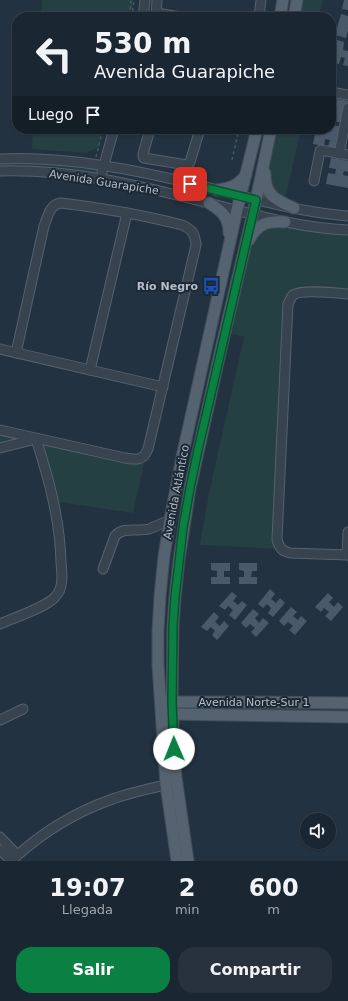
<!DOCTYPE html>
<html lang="es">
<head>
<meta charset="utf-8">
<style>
  body { margin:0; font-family:"DejaVu Sans",sans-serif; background:#27323d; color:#f1f3f6; height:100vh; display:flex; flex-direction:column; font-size:15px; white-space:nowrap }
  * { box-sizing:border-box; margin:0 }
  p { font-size:13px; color:#9fa5ab }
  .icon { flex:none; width:22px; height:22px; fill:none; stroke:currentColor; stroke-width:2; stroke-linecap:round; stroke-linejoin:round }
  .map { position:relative; height:861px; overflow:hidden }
  .details { display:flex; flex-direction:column; background:#1a2631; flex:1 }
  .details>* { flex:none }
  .guide { position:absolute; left:12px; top:12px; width:324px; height:122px; border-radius:16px; box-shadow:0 1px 3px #0004,0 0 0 1px #38434d; background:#1a2631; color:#f1f3f6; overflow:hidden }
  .tools { position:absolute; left:300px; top:813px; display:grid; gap:8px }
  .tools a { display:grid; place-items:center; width:36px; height:36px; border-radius:50%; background:#1a2631; box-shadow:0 1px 3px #0004,0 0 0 1px #38434d; font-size:20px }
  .pin { position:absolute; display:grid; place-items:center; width:34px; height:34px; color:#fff; margin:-17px; border-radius:8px; box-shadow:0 2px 6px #0006 }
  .me { position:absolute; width:44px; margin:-22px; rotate:359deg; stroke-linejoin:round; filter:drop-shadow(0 0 3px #0008) }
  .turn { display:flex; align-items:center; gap:14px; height:84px; padding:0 16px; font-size:18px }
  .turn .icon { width:52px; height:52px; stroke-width:2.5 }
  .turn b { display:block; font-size:28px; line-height:34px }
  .then { display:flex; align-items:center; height:38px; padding:0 16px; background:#0003; gap:8px; font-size:15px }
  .eta { display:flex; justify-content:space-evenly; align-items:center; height:68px; text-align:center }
  .eta b { font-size:24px; font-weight:700; line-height:28px }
  .button { display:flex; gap:8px; margin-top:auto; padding:8px 16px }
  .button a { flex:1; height:46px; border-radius:16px; background:#0b8043; color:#fff; font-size:16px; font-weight:700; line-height:46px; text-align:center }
  .button a+a { background:#27323d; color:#f1f3f6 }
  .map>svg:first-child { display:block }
</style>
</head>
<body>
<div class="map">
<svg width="348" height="861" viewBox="0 0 348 861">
  <rect width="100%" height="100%" fill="#233241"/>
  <!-- green -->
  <g fill="#254042">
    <path d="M 42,0 L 133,0 L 131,17 L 41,17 Z"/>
    <path d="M 297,0 L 323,0 L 318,17 L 294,17 Z"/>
    <path d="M 33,129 L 103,129 L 99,147 L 86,153 L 32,149 Z"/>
    <path d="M 271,129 L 301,129 L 284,204 L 279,201 L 265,176 Z"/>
    <path d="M 0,159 L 103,166 L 100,179 L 0,171 Z"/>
    <path d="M 265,224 L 348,230 L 348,294 L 304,292 L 288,304 L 281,549 L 200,545 L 209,493 L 244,337 L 225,332 L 245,249 Z"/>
    <path d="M 0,430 L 125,458 L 146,454 L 133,513 L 53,501 L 36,439 L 0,448 Z"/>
    <path d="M 172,702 L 348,703 L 348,717 L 172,714 Z"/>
  </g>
  <!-- building -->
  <g fill="#49596a">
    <path d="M 344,0 L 348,0 L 348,10 L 342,9 Z"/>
    <path d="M 341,14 L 348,16 L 348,31 L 346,38 L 335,35 Z"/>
    <path d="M 334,39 L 344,42 L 343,50 L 348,51 L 348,66 L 343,65 L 345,58 L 341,57 L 339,64 L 331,62 L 331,52 Z"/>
    <path d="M 331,97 L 333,98 L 332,105 L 336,106 L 337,99 L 348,101 L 344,123 L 333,121 L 335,113 L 331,113 Z"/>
    <path d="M 332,125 L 343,127 L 339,149 L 328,147 L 330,140 L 325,139 L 324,146 L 313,144 L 316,129 L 327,129 L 327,131 L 331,132 Z"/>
    <path d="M 331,158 L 348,161 L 348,172 L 344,171 L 343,175 L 348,176 L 348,188 L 326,184 L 328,173 L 335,174 L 336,169 L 329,168 Z"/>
    <path d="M 211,563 L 230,563 L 230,571 L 224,571 L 224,577 L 230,577 L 230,584 L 211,584 L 211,577 L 217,577 L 217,571 L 211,570 Z"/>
    <path d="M 239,563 L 257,563 L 257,571 L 252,571 L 251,577 L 257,577 L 257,584 L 239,584 L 239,577 L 244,577 L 244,571 L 239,570 Z"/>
    <path d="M 270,589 L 275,594 L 271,599 L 276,603 L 280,598 L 285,603 L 273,617 L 268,613 L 271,608 L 267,604 L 263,608 L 258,604 Z"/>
    <path d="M 232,592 L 237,596 L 233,601 L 238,605 L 242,601 L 247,605 L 235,620 L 229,615 L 233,610 L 228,606 L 225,610 L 219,606 Z"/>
    <path d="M 328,593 L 333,598 L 329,602 L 334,607 L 338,602 L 343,607 L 331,621 L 325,616 L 329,612 L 324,608 L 321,612 L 315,607 Z"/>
    <path d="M 291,607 L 297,612 L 293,616 L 298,620 L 301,616 L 307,621 L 295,635 L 289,630 L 293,626 L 288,622 L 284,626 L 279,621 Z"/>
    <path d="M 253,609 L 259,614 L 255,618 L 259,623 L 263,618 L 269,623 L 256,637 L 251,632 L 255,628 L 250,624 L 246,628 L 241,623 Z"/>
    <path d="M 214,612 L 219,617 L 215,622 L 220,626 L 224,621 L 229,626 L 217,640 L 212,635 L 215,631 L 211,627 L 207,631 L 201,627 Z"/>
  </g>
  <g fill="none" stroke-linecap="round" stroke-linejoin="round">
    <!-- minor casing -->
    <g stroke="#55616e" stroke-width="11">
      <g id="minor">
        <path d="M 156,13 L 181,17"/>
        <path d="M 143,17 L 145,0"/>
        <path d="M 156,17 L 157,0"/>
        <path d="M 259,17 L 261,0"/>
        <path d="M 331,92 L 348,95"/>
        <path d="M 150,129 L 143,154 L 143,157 L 144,158 L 187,165 L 190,162 L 200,129"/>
        <path d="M 339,154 L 348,108"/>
        <path d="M 0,159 C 68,156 136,170 202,186 C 250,198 298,212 348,216"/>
        <path d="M 0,171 C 67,169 135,184 200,201 C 249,213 297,228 348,230"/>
        <path d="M 102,172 L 114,129"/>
        <path d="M 314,181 L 320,151 L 321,150 L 348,155"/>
        <path d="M 348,294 C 337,293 301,289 293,295 C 291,297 290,301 288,304 L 277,539 C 279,548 282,551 290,553 L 348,555"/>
        <path d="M 0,349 L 163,387"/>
        <path d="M 90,370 L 127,213"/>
        <path d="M 0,430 L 125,458 C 136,460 143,461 148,449 L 196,245 C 195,234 192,229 182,225 C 143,215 102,208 61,203 C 50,204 48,216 44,226 L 16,353"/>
        <path d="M 0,448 L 36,439 C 49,479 60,520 61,562 C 62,573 64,589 55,597 C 47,607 13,618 0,624"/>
        <path d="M 347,555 L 348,532"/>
        <path d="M 103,569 L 115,536 C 124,526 137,532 149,529 C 156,526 163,523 170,520"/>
        <path d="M 0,720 L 23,709"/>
        <path d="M 0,837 L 17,855"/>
        <path d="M 0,850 L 11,860"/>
        <path d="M 11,861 C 39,835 73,813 110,800 C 128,793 148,789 166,785"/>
      </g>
    </g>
    <!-- major casing -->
    <g stroke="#414d59" stroke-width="13">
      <g id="major">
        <path d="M 280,17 L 283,0"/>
        <path d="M 294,17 L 297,0"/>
        <path d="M 265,173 C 264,195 276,200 294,208"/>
        <path d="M 217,190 C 231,188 237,186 246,175"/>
        <path d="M 209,203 C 222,211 229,217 229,233"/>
        <path d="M 249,240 C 258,223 267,221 285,222"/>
        <path d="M 166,702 L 247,702 L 348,703"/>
        <path d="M 166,714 L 348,717"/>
        <path d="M 177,861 L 166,785 L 158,665 L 158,631 L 160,596 L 164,556 L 170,520 L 182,457 L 237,210 L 257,129"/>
        <path d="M 188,861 L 176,777 L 174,749 L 172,702 L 173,626 L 175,597 L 179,560 L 190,488 L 221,349 L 256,200 L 271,129"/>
      </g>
    </g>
    <!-- path -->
    <g stroke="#435d5e" stroke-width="1.5" stroke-dasharray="3 3" stroke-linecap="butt">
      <path d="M 117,17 L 121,12 L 130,12 L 131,0"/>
      <path d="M 132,17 L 134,0"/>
      <path d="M 96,157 L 103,129"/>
      <path d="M 232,160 L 239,129"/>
    </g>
    <!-- minor -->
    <use href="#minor" stroke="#374450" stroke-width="9"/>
    <!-- major -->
    <use href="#major" stroke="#556370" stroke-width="11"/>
  </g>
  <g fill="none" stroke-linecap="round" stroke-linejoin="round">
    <!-- route casing -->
    <g stroke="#07532c" stroke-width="10">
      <path id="route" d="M 174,749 L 172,702 L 173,626 L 175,597 L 183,528 L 190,488 L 198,450 L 256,200 L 190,184"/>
    </g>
    <!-- route -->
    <use href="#route" stroke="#0b8043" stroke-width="7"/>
  </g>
  <!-- icons -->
  <defs>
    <g id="bus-bare" transform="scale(1.38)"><path d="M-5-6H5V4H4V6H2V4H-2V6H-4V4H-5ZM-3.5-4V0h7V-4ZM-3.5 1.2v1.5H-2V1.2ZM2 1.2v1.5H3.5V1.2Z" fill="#1a4fb4" stroke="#1c2935" stroke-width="2.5" paint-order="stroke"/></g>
  </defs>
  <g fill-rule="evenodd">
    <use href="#bus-bare" x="211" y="286"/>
  </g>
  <g text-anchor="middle" stroke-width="4" stroke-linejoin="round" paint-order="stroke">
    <!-- street labels -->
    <g font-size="11" fill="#b4becb" stroke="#1c2935">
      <text transform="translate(104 182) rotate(9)" y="4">Avenida Guarapiche</text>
      <text transform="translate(176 492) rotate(-79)" y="4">Avenida Atlántico</text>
      <text x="254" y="706">Avenida Norte-Sur 1</text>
    </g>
    <!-- poi labels -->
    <g font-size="11" font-weight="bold" fill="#b4becb" stroke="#1c2935" text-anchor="end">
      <text x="198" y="290">Río Negro</text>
    </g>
  </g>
</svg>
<div class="tools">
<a><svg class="icon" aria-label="sound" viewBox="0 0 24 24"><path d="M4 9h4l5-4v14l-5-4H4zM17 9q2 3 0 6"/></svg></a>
</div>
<div class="pin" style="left:190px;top:184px;background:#d93025"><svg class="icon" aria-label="arrive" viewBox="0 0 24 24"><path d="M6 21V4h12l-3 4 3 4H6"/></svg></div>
<svg class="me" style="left:174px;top:749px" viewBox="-20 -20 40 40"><circle r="19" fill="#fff"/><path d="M0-13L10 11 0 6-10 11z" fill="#0b8043"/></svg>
<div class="guide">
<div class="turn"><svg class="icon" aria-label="left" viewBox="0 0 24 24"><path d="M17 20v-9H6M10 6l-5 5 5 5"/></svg><div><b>530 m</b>Avenida Guarapiche</div></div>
<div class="then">Luego<svg class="icon" aria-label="arrive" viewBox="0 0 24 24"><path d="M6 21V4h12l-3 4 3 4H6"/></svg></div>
</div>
</div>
<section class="details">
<div class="eta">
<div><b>19:07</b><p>Llegada</p></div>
<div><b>2</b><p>min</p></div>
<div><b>600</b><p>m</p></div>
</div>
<div class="button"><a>Salir</a><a>Compartir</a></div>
</section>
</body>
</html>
